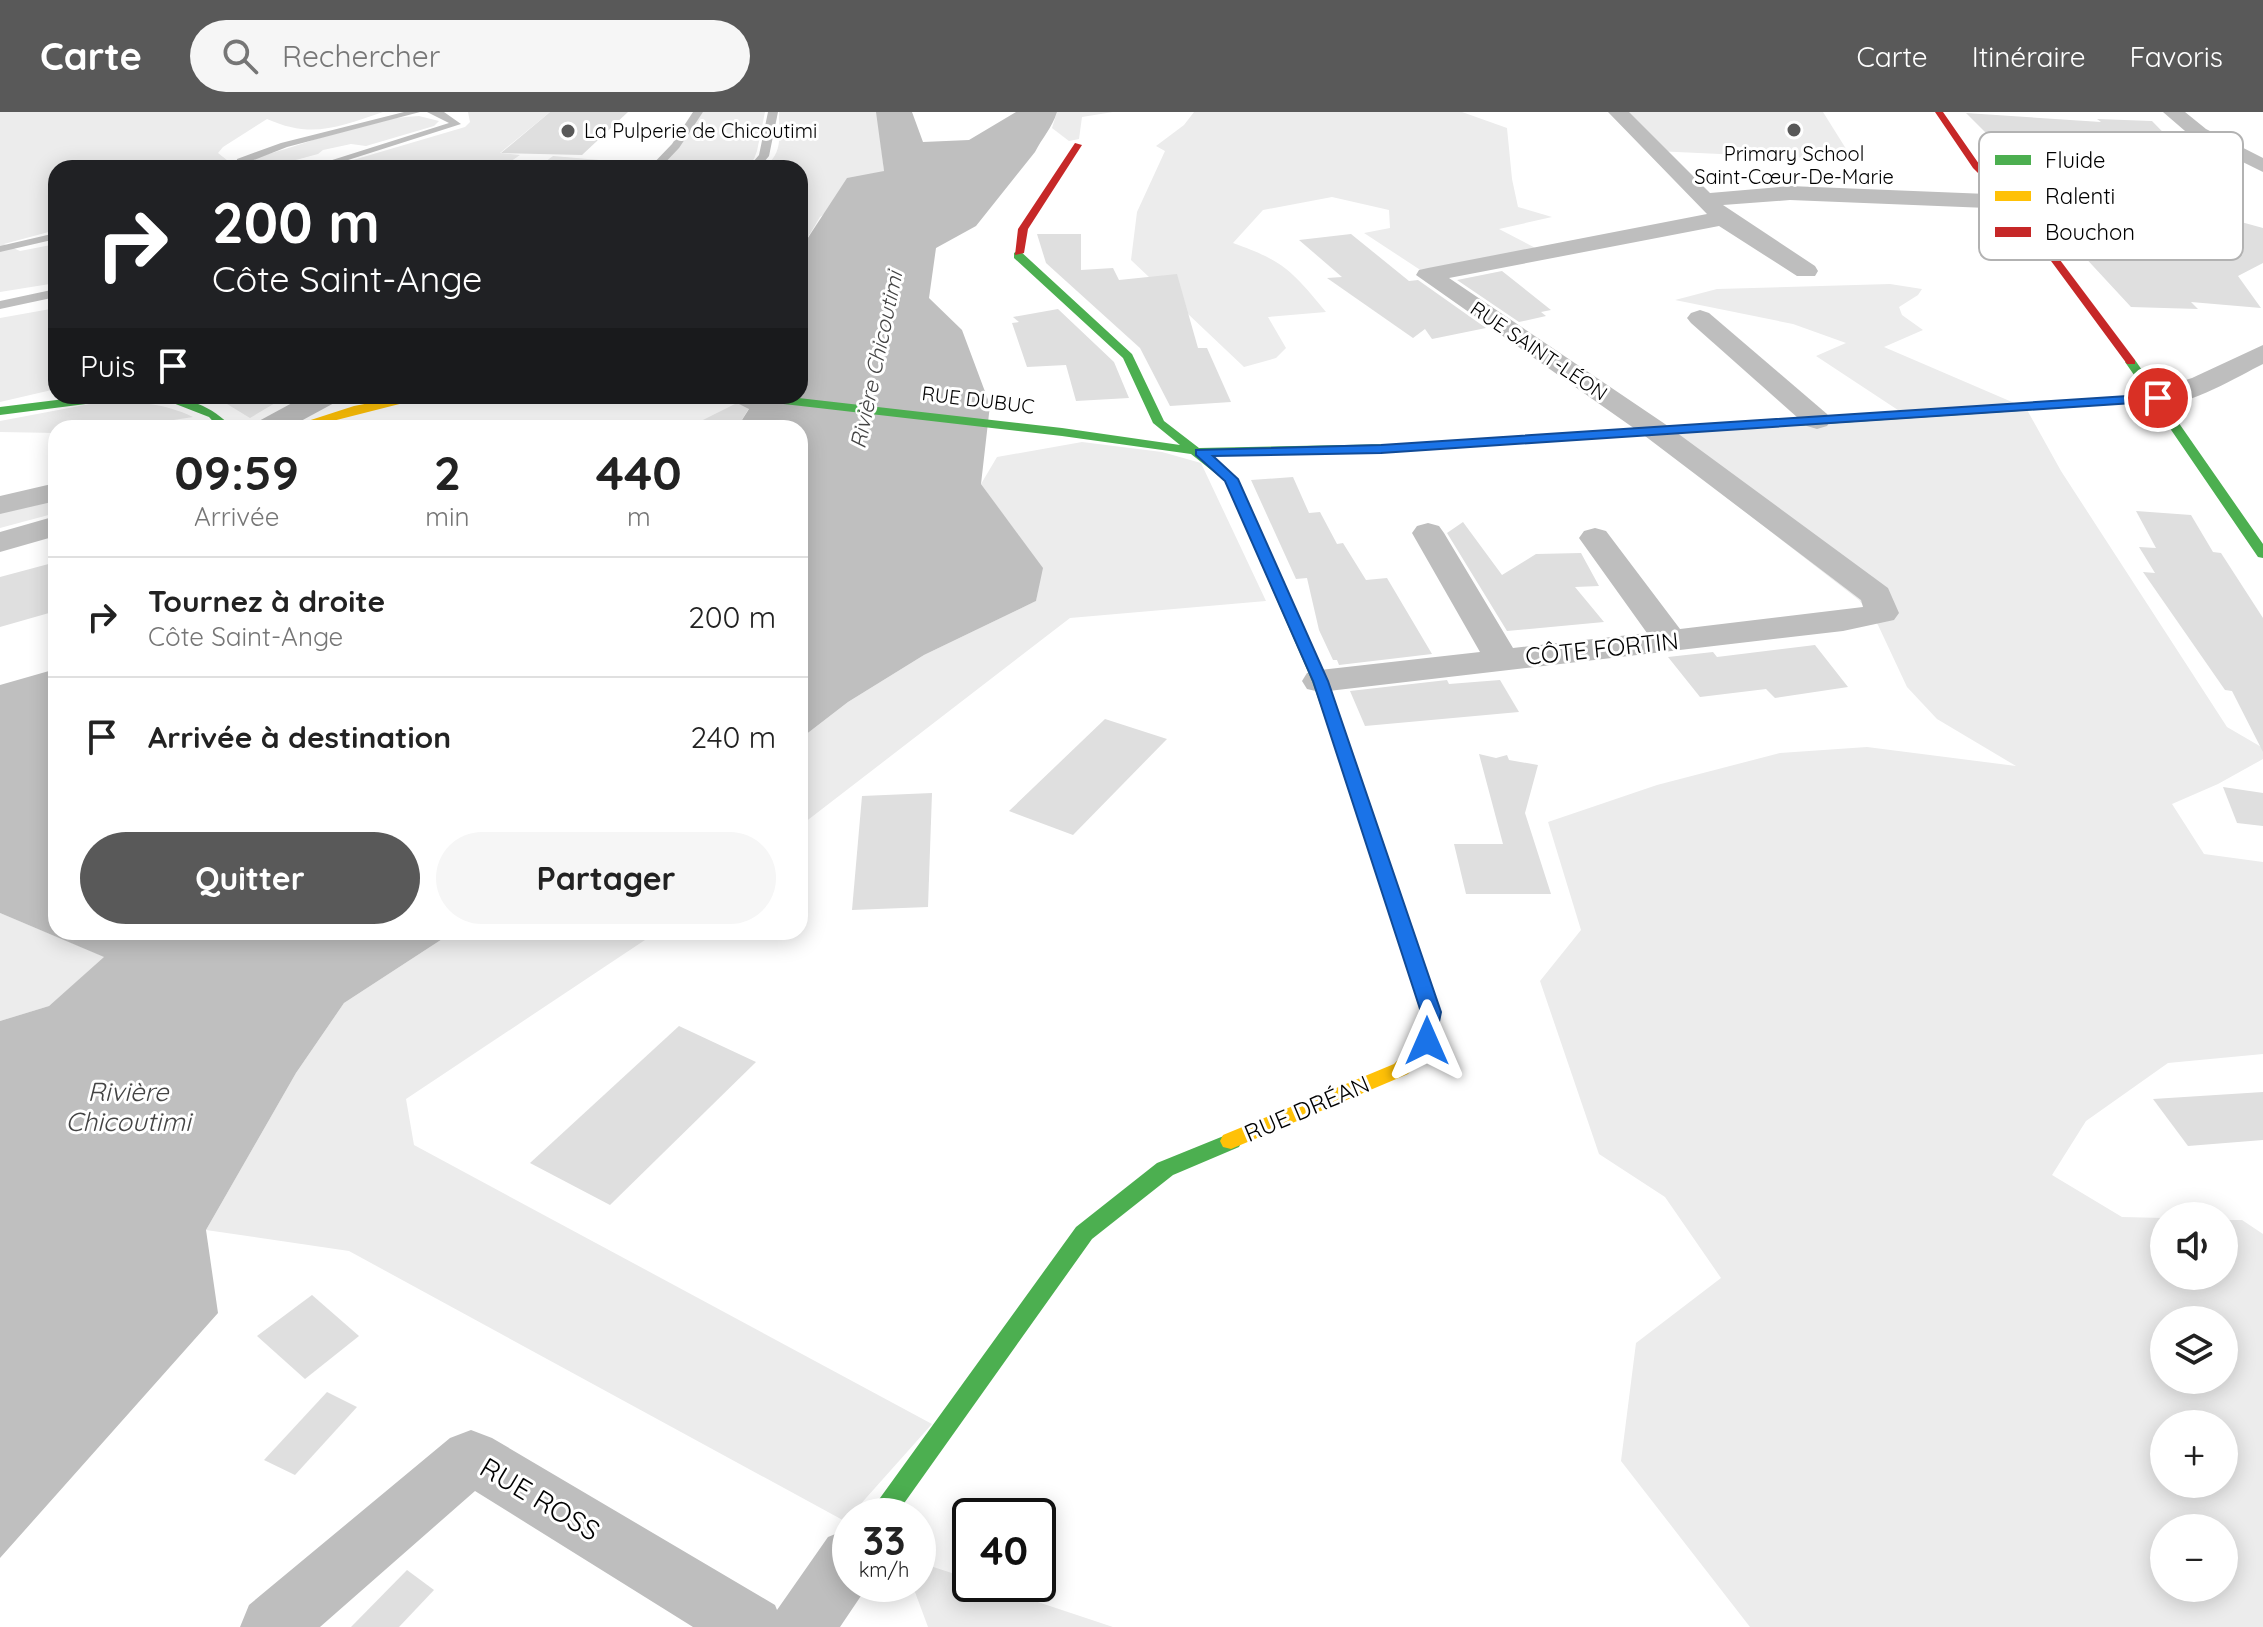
<!DOCTYPE html>
<html lang="fr">
<head>
<meta charset="utf-8">
<style>
  body { margin:0; font-family:Quicksand,sans-serif; background:#f6f6f6; color:#222; height:100vh; display:flex; flex-direction:column; font-size:30px; white-space:nowrap }
  * { box-sizing:border-box; margin:0 }
  p { font-size:26px; color:#767676 }
  .icon { flex:none; width:44px; height:44px; fill:none; stroke:currentColor; stroke-width:2; stroke-linecap:round; stroke-linejoin:round }
  .map { position:relative; flex:1; overflow:hidden }
  .sheet { position:absolute; left:48px; top:308px; width:760px; height:520px; display:flex; flex-direction:column; background:#fff; border-radius:24px; box-shadow:0 4px 20px #0003 }
  .sheet>* { flex:none }
  .top-card { position:absolute; left:48px; top:48px; width:760px; height:244px; border-radius:24px; box-shadow:0 4px 20px #0003; background:#202124; color:#fff; overflow:hidden }
  .controls { position:absolute; left:2150px; top:1090px; display:grid; gap:16px }
  .controls a { display:grid; place-items:center; width:88px; height:88px; border-radius:50%; background:#fff; box-shadow:0 4px 20px #0003; font-size:40px }
  .speed { position:absolute; left:832px; top:1386px; display:flex; gap:16px; font-size:40px; font-weight:700; text-align:center }
  .speed>* { display:grid; place-content:center; width:104px; height:104px; border-radius:50%; background:#fff; box-shadow:0 4px 20px #0003; line-height:1 }
  .speed small { font-size:20px; font-weight:400 }
  .speed .limit { border:4px solid #111; border-radius:12px; background:#fff; color:#111 }
  .pin { position:absolute; display:grid; place-items:center; width:68px; height:68px; color:#fff; margin:-34px; border:4px solid #fff; border-radius:50%; box-shadow:0 2px 8px #0007 }
  .me { position:absolute; width:88px; margin:-44px; rotate:0deg; stroke-linejoin:round; filter:drop-shadow(0 0 6px #0008) }
  .turn { display:flex; align-items:center; gap:28px; height:168px; padding:0 32px; font-size:36px }
  .turn .icon { width:104px; height:104px; stroke-width:2.5 }
  .turn b { display:block; font-size:56px; line-height:68px }
  .then { display:flex; align-items:center; height:76px; padding:0 32px; background:#0003; gap:16px; font-size:30px }
  .eta { display:flex; justify-content:space-evenly; align-items:center; height:136px; text-align:center }
  .eta b { font-size:48px; font-weight:700; line-height:56px }
  .action { display:flex; gap:16px; margin-top:auto; padding:16px 32px }
  .action a { flex:1; height:92px; border-radius:48px; background:#595959; color:#fff; font-size:32px; font-weight:700; line-height:92px; text-align:center }
  .action a+a { background:#f6f6f6; color:#222 }
  ul { padding:0; list-style:none }
  li { display:flex; align-items:center; gap:24px; height:120px; padding:0 32px; border-top:2px solid #e0e0e0 }
  li div { flex:1 }
  li b { display:block; font-size:30px }
  li em { font-style:normal }
  header { display:flex; align-items:center; gap:48px; box-sizing:border-box; height:112px; padding:0 40px; background:#595959; color:#fff }
  header strong { font-size:38px }
  nav { display:flex; gap:44px; margin-inline-start:auto; font-size:28px }
  .search { width:560px; height:72px; background:#f6f6f6; display:flex; align-items:center; gap:20px; box-sizing:border-box; padding:0 28px; border-radius:44px; color:#767676; font-size:30px }
  .map>svg:first-child { display:block }
</style>
</head>
<body>
<header>
<strong>Carte</strong>
<div class="search"><svg class="icon" aria-label="search" viewBox="0 0 24 24"><circle cx="10" cy="10" r="6"/><path d="M15 15l6 6"/></svg>Rechercher</div>
<nav><a>Carte</a><a>Itinéraire</a><a>Favoris</a></nav>
</header>
<div class="map">
<svg width="2263" height="1515" viewBox="0 0 2263 1515">
  <rect width="100%" height="100%" fill="#fff"/>
  <!-- green -->
  <g fill="#ececec" fill-rule="evenodd">
    <path d="M 0,0 L 383,0 C 338,15 312,27 267,7 L 223,35 L 218,41 L 237,56 L 56,56 L 56,118 L 4,132 L 20,139 L 56,132 L 56,171 L 0,180 Z"/>
    <path d="M 468,0 L 550,0 L 500,41 L 520,43 L 501,56 L 326,56 L 465,15 L 470,10 Z"/>
    <path d="M 703,0 L 765,0 L 757,39 L 754,47 L 743,56 L 660,56 Z"/>
    <path d="M 779,0 L 877,0 L 884,59 L 820,105 L 800,138 L 800,56 L 763,56 C 785,40 778,24 779,0 Z"/>
    <path d="M 1057,0 L 1113,0 L 1082,5 L 1079,27 L 1069,29 L 1052,16 Z"/>
    <path d="M 1194,0 L 1462,0 L 1507,16 L 1512,67 L 1518,95 L 1552,105 L 1499,117 L 1543,140 L 1428,163 L 1364,121 L 1390,116 L 1389,98 L 1332,85 L 1263,98 L 1233,131 C 1284,149 1292,159 1326,200 L 1268,205 L 1286,236 L 1276,246 L 1244,255 L 1131,148 L 1137,100 L 1165,39 L 1156,34 L 1184,13 Z"/>
    <path d="M 1618,0 L 1823,0 L 1853,48 L 1655,39 Z"/>
    <path d="M 419,4 L 439,9 L 434,14 L 366,34 L 351,32 L 323,38 L 318,42 L 266,56 L 247,53 L 253,46 C 308,33 362,6 419,4 Z"/>
    <path d="M 553,44 L 646,52 L 642,56 L 537,56 Z"/>
    <path d="M 1890,172 L 1922,177 L 1918,183 L 1899,195 L 1902,203 L 1923,218 L 1884,235 L 2026,296 L 2061,359 L 2227,615 L 2263,636 L 2263,647 L 2218,672 L 2172,692 L 2204,742 L 2263,750 L 2263,942 L 2168,951 L 2086,1009 L 2052,1063 L 2122,1105 L 2164,1106 L 2164,1164 L 2224,1164 L 2224,1108 L 2242,1108 L 2263,1122 L 2263,1515 L 1750,1515 L 1621,1349 L 1636,1231 L 1721,1166 L 1665,1085 L 1599,1042 L 1540,869 L 1581,818 L 1548,710 L 1657,673 L 1780,641 L 1867,635 L 2016,654 L 1937,607 L 1907,575 L 1878,513 L 1859,488 L 1646,323 L 1907,304 L 1816,244 L 1846,231 L 1793,212 L 1675,188 L 1717,177 ZM 2164,1208 L 2224,1208 L 2224,1268 L 2164,1268 ZM 2164,1312 L 2224,1312 L 2224,1372 L 2164,1372 ZM 2164,1416 L 2224,1416 L 2224,1476 L 2164,1476 Z"/>
    <path d="M 56,196 L 56,277 L 0,290 L 0,206 Z"/>
    <path d="M 214,284 L 287,284 L 250,306 Z"/>
    <path d="M 106,289 C 138,290 164,291 193,305 L 122,316 L 56,316 L 56,321 L 0,320 L 0,309 Z"/>
    <path d="M 737,291 L 749,296 L 737,316 L 687,316 Z"/>
    <path d="M 1082,330 L 1162,340 L 1201,351 L 1266,489 L 1070,506 L 800,714 L 800,627 L 848,590 L 924,543 L 1036,489 L 1042,456 L 981,372 L 997,345 Z"/>
    <path d="M 56,382 L 56,401 L 0,416 L 0,395 Z"/>
    <path d="M 0,801 L 105,845 L 49,894 L 0,909 Z"/>
    <path d="M 453,820 L 657,820 L 406,987 L 414,1033 L 932,1312 L 850,1404 L 850,1412 L 349,1139 L 206,1118 L 296,961 L 344,891 Z"/>
    <path d="M 918,1450 L 970,1467 L 970,1472 L 984,1472 L 1113,1515 L 928,1515 L 912,1472 L 918,1472 Z"/>
  </g>
  <!-- water -->
  <g fill="#bfbfbf">
    <path d="M 876,0 L 912,0 L 923,30 L 969,28 L 1016,0 L 1057,0 C 1052,16 1042,26 1035,40 L 976,114 L 936,136 L 929,186 L 962,218 L 990,293 L 981,372 L 1043,456 L 1036,489 L 924,543 L 848,590 L 800,627 L 800,316 L 737,316 L 749,297 L 737,291 L 757,284 L 800,284 L 800,138 L 847,66 L 884,59 Z"/>
    <path d="M 56,557 L 56,820 L 453,820 L 344,891 L 296,961 L 206,1118 L 218,1201 L 0,1446 L 0,909 L 49,894 L 104,845 L 0,801 L 0,573 Z"/>
  </g>
  <!-- building -->
  <g fill="#dfdfdf">
    <path d="M 550,0 L 628,0 L 582,43 L 501,41 Z"/>
    <path d="M 1966,1 L 2101,10 L 2097,7 L 2152,9 L 2200,58 L 2234,75 L 2190,96 L 2263,116 L 2263,151 L 2238,164 L 2261,196 L 2191,190 L 2198,197 L 2131,195 L 2030,86 L 1987,22 Z"/>
    <path d="M 1037,122 L 1081,122 L 1081,158 L 1113,156 L 1119,168 L 1177,162 L 1198,236 L 1207,236 L 1231,290 L 1170,294 L 1140,236 L 1046,151 Z"/>
    <path d="M 1351,122 L 1409,169 L 1418,168 L 1486,216 L 1432,227 L 1425,217 L 1413,226 L 1327,166 L 1342,165 L 1299,128 Z"/>
    <path d="M 1502,159 L 1551,198 L 1541,200 L 1546,204 L 1519,210 L 1457,168 Z"/>
    <path d="M 1058,197 L 1114,250 L 1129,286 L 1076,289 L 1066,253 L 1027,255 L 1012,211 L 1019,210 L 1013,205 Z"/>
    <path d="M 1293,365 L 1309,401 L 1320,400 L 1337,432 L 1343,431 L 1366,468 L 1387,466 L 1432,542 L 1339,553 L 1337,548 L 1333,548 L 1319,518 L 1307,466 L 1296,467 L 1251,368 Z"/>
    <path d="M 2136,399 L 2191,403 L 2213,440 L 2221,441 L 2263,506 L 2263,640 L 2232,579 L 2225,578 L 2143,460 L 2155,461 L 2139,435 L 2156,436 Z"/>
    <path d="M 1463,410 L 1502,463 L 1536,442 L 1581,441 L 1599,474 L 1575,475 L 1604,510 L 1507,519 L 1447,421 Z"/>
    <path d="M 56,450 L 56,499 L 0,515 L 0,465 Z"/>
    <path d="M 1815,533 L 1848,575 L 1775,586 L 1766,577 L 1700,585 L 1668,545 L 1713,540 L 1717,545 Z"/>
    <path d="M 1447,568 L 1449,572 L 1500,568 L 1519,600 L 1365,614 L 1350,579 Z"/>
    <path d="M 1105,607 L 1167,627 L 1073,723 L 1009,699 Z"/>
    <path d="M 1479,642 L 1496,646 L 1507,643 L 1509,648 L 1538,653 L 1525,701 L 1551,782 L 1466,782 L 1454,732 L 1503,732 Z"/>
    <path d="M 2223,675 L 2263,681 L 2263,714 L 2237,711 Z"/>
    <path d="M 932,681 L 928,795 L 852,798 L 862,684 Z"/>
    <path d="M 679,914 L 756,950 L 610,1093 L 530,1051 Z"/>
    <path d="M 2263,980 L 2263,1028 L 2188,1034 L 2153,987 Z"/>
    <path d="M 312,1183 L 359,1224 L 305,1267 L 257,1224 Z"/>
    <path d="M 327,1280 L 357,1295 L 295,1363 L 264,1348 Z"/>
    <path d="M 407,1458 L 434,1478 L 399,1515 L 351,1515 Z"/>
  </g>
  <g fill="none" stroke-linecap="round" stroke-linejoin="round">
    <!-- lane -->
    <g fill="#bebebe" fill-rule="evenodd">
      <path d="M 404,0 L 420,0 L 287,35 L 246,51 L 246,56 L 236,56 L 237,47 L 281,31 Z"/>
      <path d="M 427,0 L 444,0 L 461,12 L 323,56 L 307,56 L 449,11 Z"/>
      <path d="M 693,0 L 703,0 L 679,36 L 660,56 L 649,56 L 672,32 Z"/>
      <path d="M 768,0 L 778,0 L 769,44 L 759,56 L 748,56 L 759,43 Z"/>
      <path d="M 56,121 L 56,127 L 0,140 L 0,134 Z"/>
      <path d="M 56,177 L 56,185 L 0,197 L 0,189 Z"/>
    </g>
    <!-- street -->
    <g fill="#bebebe" fill-rule="evenodd">
      <path d="M 1608,0 L 1629,0 L 1710,81 L 1790,74 L 2012,83 L 2023,90 L 2012,97 L 1790,88 L 1723,93 L 1815,154 L 1818,159 L 1815,164 L 1797,164 L 1719,114 L 1449,166 L 1665,312 L 1888,476 L 1899,501 L 1894,508 L 1843,519 L 1320,580 L 1307,577 L 1302,569 L 1307,561 L 1320,558 L 1480,540 L 1412,421 L 1417,414 L 1428,411 L 1439,414 L 1444,421 L 1513,536 L 1647,521 L 1579,426 L 1584,419 L 1595,416 L 1606,419 L 1680,517 L 1863,495 L 1861,488 L 1645,324 L 1416,163 L 1419,158 L 1428,156 L 1707,102 Z"/>
      <path d="M 2163,0 L 2185,0 L 2206,17 L 2263,46 L 2263,60 L 2192,25 Z"/>
      <path d="M 1700,198 L 1709,201 L 1827,302 L 1831,308 L 1827,314 L 1817,317 L 1807,314 L 1691,211 L 1687,206 L 1691,201 Z"/>
      <path d="M 2263,233 L 2263,252 C 2235,266 2180,300 2148,292 L 2144,286 L 2148,280 L 2192,266 Z"/>
      <path d="M 305,284 L 340,284 L 336,290 L 288,316 L 253,316 L 257,310 Z"/>
      <path d="M 56,371 L 56,389 L 0,402 L 0,384 Z"/>
      <path d="M 56,404 L 56,424 L 0,440 L 0,420 Z"/>
      <path d="M 471,1318 L 492,1326 L 775,1493 L 777,1498 L 828,1425 L 850,1416 L 850,1472 L 869,1472 L 840,1515 L 693,1515 L 475,1379 L 320,1515 L 240,1515 L 249,1493 L 450,1326 Z"/>
    </g>
    <!-- fast -->
    <g fill="#4caf50" fill-rule="evenodd">
      <path d="M 1019,138 L 1132,242 L 1164,309 L 1199,336 L 1394,332 L 1400,336 L 1394,340 L 1209,344 L 1238,367 L 1328,569 L 1347,624 L 1345,627 L 1339,629 L 1331,624 L 1312,569 L 1225,369 L 1191,342 L 1062,324 L 750,288 L 744,284 L 781,284 L 1062,316 L 1180,333 L 1153,311 L 1123,246 L 1014,146 L 1014,141 Z"/>
      <path d="M 2127,248 L 2135,248 L 2263,432 L 2263,446 L 2258,445 L 2152,290 L 1794,314 L 1788,310 L 1794,306 L 2148,283 L 2125,250 Z"/>
      <path d="M 89,284 L 123,284 L 117,288 L 0,303 L 0,295 Z"/>
      <path d="M 155,284 C 184,284 214,294 232,316 L 219,316 L 209,305 Z"/>
      <path d="M 1231,1021 L 1239,1023 L 1242,1029 L 1239,1035 L 1173,1063 L 1092,1127 L 895,1404 L 867,1404 L 1076,1115 L 1157,1051 Z"/>
    </g>
    <!-- slow -->
    <g fill="#ffc107" fill-rule="evenodd">
      <path d="M 406,284 L 431,284 L 305,316 L 286,316 L 354,294 Z"/>
      <path d="M 1339,619 L 1347,624 L 1441,900 L 1437,929 L 1408,962 L 1231,1037 L 1223,1035 L 1220,1029 L 1223,1023 L 1394,952 L 1417,927 L 1421,900 L 1331,624 Z"/>
    </g>
    <!-- jam -->
    <g fill="#c62828" fill-rule="evenodd">
      <path d="M 1935,0 L 1943,0 L 1979,52 L 2015,88 L 2135,248 L 2135,252 L 2127,252 L 2009,92 L 1973,56 Z"/>
      <path d="M 1075,31 L 1082,33 L 1028,117 L 1024,141 L 1015,143 L 1018,117 Z"/>
      <path d="M 1794,306 L 1798,307 L 1798,313 L 1394,340 L 1388,336 L 1394,332 Z"/>
    </g>
  </g>
  <!-- route -->
  <path fill="#1a73e8" stroke="#114b97" stroke-width="2" d="M 2158,282 L 2164,286 L 2163,289 L 1381,341 L 1213,344 L 1238,367 L 1328,569 L 1441,900 L 1434,934 L 1420,934 L 1417,929 L 1421,900 L 1313,569 L 1225,369 L 1196,343 L 1196,338 L 1381,333 Z"/>
  <!-- markers -->
  <g fill="#595959" stroke="#fff" stroke-width="3">
    <circle cx="1794" cy="18" r="8"/>
    <circle cx="568" cy="19" r="8"/>
  </g>
  <g text-anchor="middle" stroke-width="6" stroke-linejoin="round" paint-order="stroke">
    <!-- far-poi labels -->
    <g font-size="20" fill="#000" stroke="#fff" text-anchor="start">
      <text x="584" y="26">La Pulperie de Chicoutimi</text>
      <text x="1794" y="49" text-anchor="middle">Primary School<tspan x="1794" dy="23">Saint-Cœur-De-Marie</tspan></text>
    </g>
    <!-- far-street labels -->
    <g font-size="20" fill="#000" stroke="#fff">
      <text transform="translate(1539 239) rotate(34)" y="7">RUE SAINT-LÉON</text>
      <text transform="translate(978 288) rotate(7)" y="7">RUE DUBUC</text>
    </g>
    <!-- far-water labels -->
    <g font-size="22" font-style="italic" fill="#444" stroke="#fff">
      <text transform="translate(876 248) rotate(-78)" y="8">Rivière Chicoutimi</text>
    </g>
    <!-- street labels -->
    <g font-size="24" fill="#000" stroke="#fff">
      <text transform="translate(1602 537) rotate(-6)" y="8">CÔTE FORTIN</text>
      <text transform="translate(1307 997) rotate(-23)" y="8">RUE DRÉAN</text>
    </g>
    <!-- water labels -->
    <g font-size="26" font-style="italic" fill="#444" stroke="#fff">
      <text x="128" y="989">Rivière<tspan x="128" dy="30">Chicoutimi</tspan></text>
    </g>
    <!-- near-street labels -->
    <g font-size="28" fill="#000" stroke="#fff">
      <text transform="translate(540 1387) rotate(31)" y="10">RUE ROSS</text>
    </g>
  </g>
  <!-- legend -->
  <rect x="1979" y="20" width="264" height="128" rx="12" fill="#fff" stroke="#b2b2b2" stroke-width="2"/>
  <rect x="1995" y="43" width="36" height="10" fill="#4caf50"/>
  <rect x="1995" y="79" width="36" height="10" fill="#ffc107"/>
  <rect x="1995" y="115" width="36" height="10" fill="#c62828"/>
  <g font-size="22" fill="#000">
    <text x="2045" y="56">Fluide</text>
    <text x="2045" y="92">Ralenti</text>
    <text x="2045" y="128">Bouchon</text>
  </g>
</svg>
<div class="controls">
<a><svg class="icon" aria-label="sound" viewBox="0 0 24 24"><path d="M4 9h4l5-4v14l-5-4H4zM17 9q2 3 0 6"/></svg></a>
<a><svg class="icon" aria-label="layers" viewBox="0 0 24 24"><path d="M12 4l9 5-9 5-9-5zM3 14l9 5 9-5"/></svg></a>
<a>+</a>
<a>−</a>
</div>
<div class="speed"><div>33<small>km/h</small></div><div class="limit">40</div></div>
<div class="pin" style="left:2158px;top:286px;background:#d93025"><svg class="icon" aria-label="arrive" viewBox="0 0 24 24"><path d="M6 21V4h12l-3 4 3 4H6"/></svg></div>
<svg class="me" style="left:1427px;top:929px" viewBox="-20 -20 40 40"><path d="M0-17L14 15 0 8-14 15z" fill="#1a73e8" stroke="#fff" stroke-width="4"/></svg>
<div class="top-card">
<div class="turn"><svg class="icon" aria-label="right" viewBox="0 0 24 24"><path d="M7 20v-9h11M14 6l5 5-5 5"/></svg><div><b>200 m</b>Côte Saint-Ange</div></div>
<div class="then">Puis<svg class="icon" aria-label="arrive" viewBox="0 0 24 24"><path d="M6 21V4h12l-3 4 3 4H6"/></svg></div>
</div>
<section class="sheet">
<div class="eta">
<div><b>09:59</b><p>Arrivée</p></div>
<div><b>2</b><p>min</p></div>
<div><b>440</b><p>m</p></div>
</div>
<ul>
<li><svg class="icon" aria-label="right" viewBox="0 0 24 24"><path d="M7 20v-9h11M14 6l5 5-5 5"/></svg><div><b>Tournez à droite</b><p>Côte Saint-Ange</p></div><em>200 m</em></li>
<li><svg class="icon" aria-label="arrive" viewBox="0 0 24 24"><path d="M6 21V4h12l-3 4 3 4H6"/></svg><div><b>Arrivée à destination</b></div><em>240 m</em></li>
</ul>
<div class="action"><a>Quitter</a><a>Partager</a></div>
</section>
</div>
</body>
</html>
